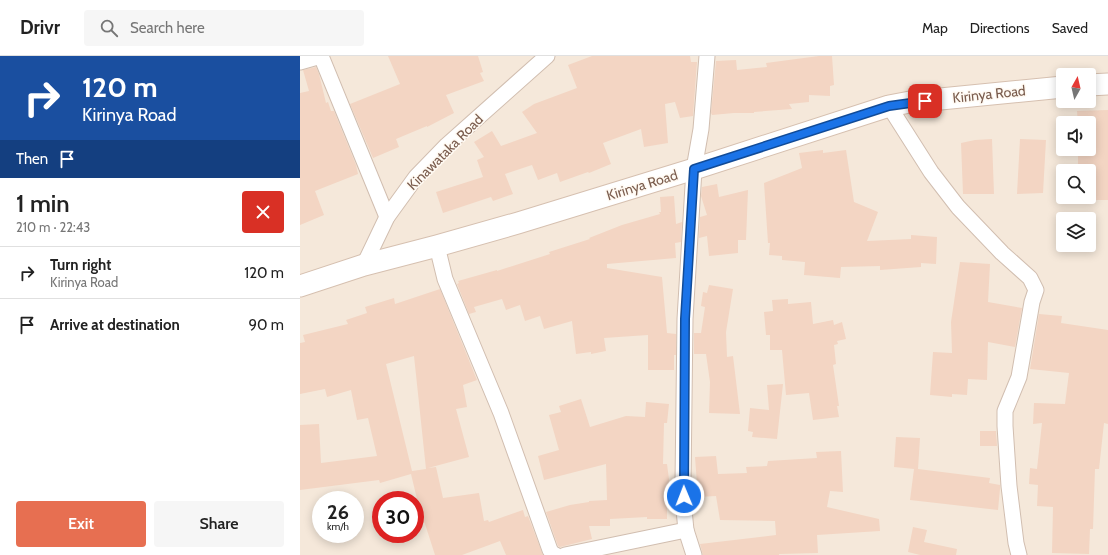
<!DOCTYPE html>
<html lang="en">
<head>
<meta charset="utf-8">
<style>
  body { margin:0; font-family:Cabin,sans-serif; background:#f6f6f6; color:#222; height:100vh; display:flex; flex-direction:column; font-size:15px; white-space:nowrap }
  * { box-sizing:border-box; margin:0 }
  p { font-size:13px; color:#767676 }
  .icon { flex:none; width:22px; height:22px; fill:none; stroke:currentColor; stroke-width:2; stroke-linecap:round; stroke-linejoin:round }
  .map { position:relative; flex:1; overflow:hidden }
  .sheet { display:flex; flex-direction:column; background:#fff; width:300px }
  .sheet>* { flex:none }
  .top-card { background:#1a4fa0; color:#fff; overflow:hidden }
  .needle { width:26px; rotate:8deg }
  .fabs { position:absolute; left:756px; top:12px; display:grid; gap:8px }
  .fabs a { display:grid; place-items:center; width:40px; height:40px; border-radius:4px; background:#fff; box-shadow:0 2px 10px #0003; font-size:20px }
  .speed { position:absolute; left:12px; top:435px; display:flex; gap:8px; font-size:20px; font-weight:700; text-align:center }
  .speed>* { display:grid; place-content:center; width:52px; height:52px; border-radius:50%; background:#fff; box-shadow:0 2px 10px #0003; line-height:1 }
  .speed small { font-size:10px; font-weight:400 }
  .speed .limit { border:6px solid #d22; background:#fff; color:#111 }
  .pin { position:absolute; display:grid; place-items:center; width:34px; height:34px; color:#fff; margin:-17px; border-radius:8px; box-shadow:0 2px 6px #0006 }
  .me { position:absolute; width:44px; margin:-22px; rotate:359deg; stroke-linejoin:round; filter:drop-shadow(0 0 3px #0008) }
  .turn { display:flex; align-items:center; gap:14px; height:84px; padding:0 16px; font-size:18px }
  .turn .icon { width:52px; height:52px; stroke-width:2.5 }
  .turn b { display:block; font-size:28px; line-height:34px }
  .then { display:flex; align-items:center; height:38px; padding:0 16px; background:#0003; gap:8px; font-size:15px }
  .round { display:grid; place-items:center; flex:none; width:42px; height:42px; border-radius:4px; background:#f6f6f6 }
  .head { display:flex; align-items:center; justify-content:space-between; height:68px; padding:0 16px }
  h1 { font-size:24px; font-weight:600; line-height:30px }
  .primary-button { display:flex; gap:8px; margin-top:auto; padding:8px 16px }
  .primary-button a { flex:1; height:46px; border-radius:4px; background:#e76f51; color:#fff; font-size:16px; font-weight:600; line-height:46px; text-align:center }
  .primary-button a+a { background:#f6f6f6; color:#222 }
  ul { padding:0; list-style:none }
  li { display:flex; align-items:center; gap:12px; height:52px; padding:0 16px; border-top:1px solid #e0e0e0 }
  li div { flex:1 }
  li b { display:block; font-size:15px }
  li em { font-style:normal }
  header { display:flex; align-items:center; gap:24px; box-sizing:border-box; height:56px; padding:0 20px; background:#fff; border-bottom:1px solid #e0e0e0 }
  header strong { font-size:19px }
  nav { display:flex; gap:22px; margin-inline-start:auto; font-size:14px }
  .search { width:280px; height:36px; background:#f6f6f6; display:flex; align-items:center; gap:10px; box-sizing:border-box; padding:0 14px; border-radius:4px; color:#767676; font-size:15px }
  main { display:flex; flex:1; min-height:0 }
  .map>svg:first-child { display:block }
</style>
</head>
<body>
<header>
<strong>Drivr</strong>
<div class="search"><svg class="icon" aria-label="search" viewBox="0 0 24 24"><circle cx="10" cy="10" r="6"/><path d="M15 15l6 6"/></svg>Search here</div>
<nav><a>Map</a><a>Directions</a><a>Saved</a></nav>
</header>
<main>
<section class="sheet">
<div class="top-card">
<div class="turn"><svg class="icon" aria-label="right" viewBox="0 0 24 24"><path d="M7 20v-9h11M14 6l5 5-5 5"/></svg><div><b>120 m</b>Kirinya Road</div></div>
<div class="then">Then<svg class="icon" aria-label="arrive" viewBox="0 0 24 24"><path d="M6 21V4h12l-3 4 3 4H6"/></svg></div>
</div>
<div class="head"><div><h1>1 min</h1><p>210 m · 22:43</p></div><a class="round" style="background:#d93025;color:#fff"><svg class="icon" aria-label="close" viewBox="0 0 24 24"><path d="M6 6l12 12M18 6L6 18"/></svg></a></div>
<ul>
<li><svg class="icon" aria-label="right" viewBox="0 0 24 24"><path d="M7 20v-9h11M14 6l5 5-5 5"/></svg><div><b>Turn right</b><p>Kirinya Road</p></div><em>120 m</em></li>
<li><svg class="icon" aria-label="arrive" viewBox="0 0 24 24"><path d="M6 21V4h12l-3 4 3 4H6"/></svg><div><b>Arrive at destination</b></div><em>90 m</em></li>
</ul>
<div class="primary-button"><a>Exit</a><a>Share</a></div>
</section>
<div class="map">
<svg width="808" height="499" viewBox="0 0 808 499">
  <rect width="100%" height="100%" fill="#fdf6ec"/>
  <!-- residential -->
  <path fill="#f5e8da" fill-rule="evenodd" d="M 0,0 L 808,0 L 808,499 L 0,499 ZM 763,19 L 789,19 L 789,45 L 763,45 ZM 763,67 L 789,67 L 789,93 L 763,93 ZM 763,115 L 789,115 L 789,141 L 763,141 ZM 763,163 L 789,163 L 789,189 L 763,189 ZM 21,444 L 55,444 L 55,478 L 21,478 ZM 81,444 L 115,444 L 115,478 L 81,478 Z"/>
  <!-- building -->
  <g fill="#f3d5c3" fill-rule="evenodd">
    <path d="M 88,0 L 178,0 L 183,16 L 180,17 L 184,25 L 146,39 L 154,57 L 127,71 L 127,70 L 96,83 L 99,91 L 73,102 L 50,48 L 100,28 Z"/>
    <path d="M 292,0 L 390,0 L 391,6 L 397,6 L 393,60 L 380,62 L 375,46 L 365,48 L 368,87 L 344,91 L 341,73 L 303,87 L 311,108 L 289,117 L 288,116 L 260,126 L 257,117 L 238,124 L 232,109 L 205,118 L 213,138 L 193,145 L 191,141 L 143,157 L 136,136 L 183,121 L 177,104 L 184,101 L 174,86 L 192,75 L 201,90 L 237,77 L 222,56 L 234,48 L 277,32 L 268,9 Z"/>
    <path d="M 519,0 L 532,0 L 534,29 L 530,30 L 530,40 L 509,39 L 509,46 L 489,48 L 492,53 L 454,56 L 454,57 L 434,57 L 412,59 L 411,57 L 416,5 L 436,4 L 437,14 L 467,11 L 466,7 Z"/>
    <path d="M 16,11 L 19,18 L 26,47 L 28,46 L 31,55 L 34,55 L 56,109 L 58,118 L 15,135 L 24,159 L 0,169 L 0,37 L 9,35 L 3,14 Z"/>
    <path d="M 808,54 L 808,144 L 779,144 L 771,143 L 772,141 L 789,141 L 789,115 L 778,115 L 778,93 L 789,93 L 789,67 L 778,67 L 777,55 Z"/>
    <path d="M 692,83 L 694,138 L 663,138 L 661,87 L 675,84 Z"/>
    <path d="M 720,83 L 746,84 L 743,137 L 717,138 Z"/>
    <path d="M 523,94 L 523,97 L 546,94 L 554,146 L 578,156 L 567,185 L 611,183 L 611,179 L 637,181 L 636,208 L 621,207 L 621,211 L 580,214 L 580,210 L 541,211 L 540,222 L 504,219 L 505,206 L 482,204 L 482,200 L 469,199 L 470,187 L 468,187 L 464,127 L 502,112 L 499,97 Z"/>
    <path d="M 417,128 L 419,141 L 448,134 L 446,184 L 438,184 L 438,197 L 409,200 L 407,180 L 399,182 L 400,161 L 407,159 L 401,140 L 402,131 Z"/>
    <path d="M 374,140 L 376,168 L 382,166 L 381,186 L 375,187 L 376,202 L 307,208 L 307,212 L 362,221 L 367,277 L 376,278 L 376,299 L 374,299 L 374,314 L 348,314 L 348,279 L 304,282 L 306,295 L 291,298 L 291,296 L 276,298 L 272,265 L 244,273 L 240,260 L 225,265 L 220,249 L 206,254 L 202,243 L 174,251 L 176,256 L 169,258 L 157,228 L 159,227 L 158,225 L 197,214 L 197,215 L 250,198 L 249,196 L 290,183 L 289,182 L 322,169 L 360,158 L 359,156 L 361,156 L 360,141 Z"/>
    <path d="M 660,206 L 690,208 L 688,246 L 722,252 L 715,291 L 688,286 L 687,324 L 668,323 L 667,339 L 652,338 L 652,341 L 630,339 L 633,296 L 652,297 L 651,266 Z"/>
    <path d="M 409,229 L 433,233 L 426,276 L 427,301 L 433,300 L 440,358 L 409,357 L 410,326 L 406,298 L 394,298 L 394,277 L 401,277 L 405,251 L 401,250 L 403,236 L 407,237 Z"/>
    <path d="M 140,233 L 177,324 L 163,329 L 167,351 L 156,353 L 169,401 L 128,412 L 136,411 L 143,442 L 179,437 L 184,465 L 188,464 L 189,466 L 223,454 L 225,461 L 228,460 L 243,499 L 206,499 L 200,485 L 162,499 L 135,499 L 117,443 L 111,418 L 80,427 L 79,424 L 0,434 L 0,369 L 19,368 L 21,407 L 77,400 L 68,362 L 57,364 L 51,334 L 27,341 L 25,333 L 0,338 L 0,287 L 5,286 L 3,279 L 48,268 L 46,264 L 67,257 L 65,251 L 94,242 L 95,248 ZM 114,300 L 126,413 L 112,415 L 86,308 Z"/>
    <path d="M 488,243 L 488,248 L 511,246 L 513,268 L 533,264 L 534,269 L 542,266 L 546,283 L 537,285 L 538,288 L 534,289 L 536,308 L 533,309 L 539,350 L 537,350 L 539,361 L 513,364 L 509,337 L 486,339 L 482,294 L 470,294 L 470,279 L 466,279 L 464,256 L 473,255 L 472,244 Z"/>
    <path d="M 739,258 L 762,260 L 761,267 L 808,274 L 808,368 L 804,367 L 799,413 L 795,413 L 793,473 L 790,473 L 789,498 L 752,497 L 753,451 L 737,450 L 738,429 L 729,428 L 730,412 L 737,413 L 742,367 L 733,368 L 734,347 L 765,348 L 769,317 L 730,313 Z"/>
    <path d="M 483,328 L 477,383 L 452,381 L 453,376 L 448,375 L 450,352 L 469,354 L 467,329 Z"/>
    <path d="M 281,343 L 290,371 L 326,360 L 345,361 L 346,346 L 369,348 L 367,367 L 364,367 L 363,408 L 367,408 L 370,431 L 367,432 L 367,463 L 347,463 L 347,461 L 310,463 L 310,470 L 289,470 L 292,483 L 260,491 L 258,490 L 246,456 L 270,449 L 289,446 L 289,445 L 307,444 L 306,408 L 244,424 L 238,400 L 259,394 L 249,359 L 261,356 L 259,350 Z"/>
    <path d="M 680,375 L 696,375 L 697,390 L 680,390 Z"/>
    <path d="M 596,381 L 620,382 L 618,413 L 690,422 L 689,427 L 700,429 L 700,433 L 698,454 L 610,444 L 614,413 L 594,411 Z"/>
    <path d="M 541,395 L 543,436 L 530,435 L 527,451 L 579,463 L 580,475 L 517,479 L 518,497 L 479,498 L 479,499 L 403,499 L 400,488 L 476,479 L 475,465 L 420,464 L 416,440 L 398,441 L 395,401 L 416,400 L 418,418 L 447,417 L 446,411 L 467,410 L 468,405 L 517,402 L 516,396 Z"/>
    <path d="M 613,471 L 627,474 L 624,486 L 657,493 L 656,499 L 620,499 L 608,496 Z"/>
  </g>
  <g fill="none" stroke-linecap="round" stroke-linejoin="round">
    <!-- street casing -->
    <g stroke="#d1beb0" stroke-width="17">
      <g id="street">
        <path d="M 21,0 L 87,161"/>
        <path d="M 0,6 L 21,0"/>
        <path d="M 589,50 L 631,116 L 658,151 L 702,197 L 730,222 L 736,234 L 732,246 L 719,321 L 705,355 L 705,370 L 709,430 L 716,487 L 719,499"/>
        <path d="M 137,190 L 145,223 L 201,357 L 250,494 L 253,498 L 256,499"/>
        <path d="M 64,209 L 87,161 L 116,121 L 147,89 L 247,0"/>
        <path d="M 265,499 L 386,474"/>
        <path d="M 394,499 L 386,474 L 384,454 L 383,426 L 385,263 L 394,113 L 401,73 L 407,0"/>
      </g>
    </g>
    <!-- secondary casing -->
    <g stroke="#d6c0b0" stroke-width="23">
      <g id="secondary">
        <path d="M 789,29 L 808,28"/>
        <path d="M 0,230 L 64,209 L 137,190 L 218,167 L 394,113 L 589,50 L 610,46 L 763,31"/>
      </g>
    </g>
    <!-- street -->
    <use href="#street" stroke="#fff" stroke-width="15"/>
    <!-- secondary -->
    <use href="#secondary" stroke="#fff" stroke-width="21"/>
  </g>
  <g fill="none" stroke-linecap="round" stroke-linejoin="round">
    <!-- route casing -->
    <g stroke="#114b97" stroke-width="10">
      <path id="route" d="M 384,440 L 385,263 L 394,113 L 589,50 L 625,45"/>
    </g>
    <!-- route -->
    <use href="#route" stroke="#1a73e8" stroke-width="7"/>
  </g>
  <g text-anchor="middle" stroke-width="3" stroke-linejoin="round" paint-order="stroke">
    <!-- street labels -->
    <g font-size="14" fill="#7a5c4d" stroke="#fffaf3">
      <text transform="translate(689 38) rotate(-6)" y="5">Kirinya Road</text>
      <text transform="translate(145 96) rotate(-45)" y="5">Kinawataka Road</text>
      <text transform="translate(342 129) rotate(-17)" y="5">Kirinya Road</text>
    </g>
  </g>
</svg>
<div class="fabs">
<a><svg class="needle" viewBox="-14 -14 28 28"><path d="M0-13l5 13h-10z" fill="#e53935"/><path d="M0 13l5-13h-10z" fill="#767676"/></svg></a>
<a><svg class="icon" aria-label="sound" viewBox="0 0 24 24"><path d="M4 9h4l5-4v14l-5-4H4zM17 9q2 3 0 6"/></svg></a>
<a><svg class="icon" aria-label="search" viewBox="0 0 24 24"><circle cx="10" cy="10" r="6"/><path d="M15 15l6 6"/></svg></a>
<a><svg class="icon" aria-label="layers" viewBox="0 0 24 24"><path d="M12 4l9 5-9 5-9-5zM3 14l9 5 9-5"/></svg></a>
</div>
<div class="speed"><div>26<small>km/h</small></div><div class="limit">30</div></div>
<div class="pin" style="left:625px;top:45px;background:#d93025"><svg class="icon" aria-label="arrive" viewBox="0 0 24 24"><path d="M6 21V4h12l-3 4 3 4H6"/></svg></div>
<svg class="me" style="left:384px;top:440px" viewBox="-20 -20 40 40"><circle r="17" fill="#1a73e8" stroke="#fff" stroke-width="3"/><path d="M0-11L8 9 0 5-8 9z" fill="#fff"/></svg>
</div>
</main>
</body>
</html>
